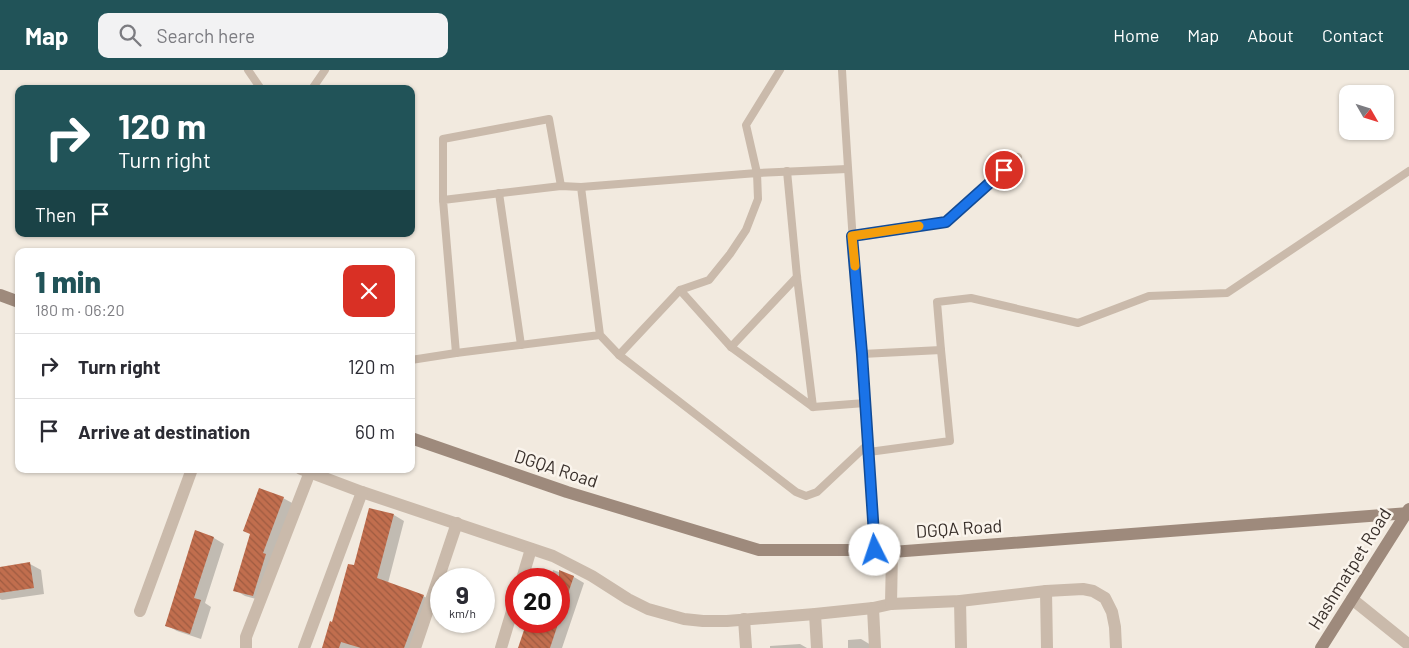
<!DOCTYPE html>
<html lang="en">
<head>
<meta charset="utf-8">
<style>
  body { margin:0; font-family:Barlow,sans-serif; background:#f2f2f3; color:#2b2b33; height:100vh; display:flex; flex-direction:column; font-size:19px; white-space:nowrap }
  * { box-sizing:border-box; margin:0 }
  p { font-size:16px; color:#7c7c81 }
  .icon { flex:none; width:28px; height:28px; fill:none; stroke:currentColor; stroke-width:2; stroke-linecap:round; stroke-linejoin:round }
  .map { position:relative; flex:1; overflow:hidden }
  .sheet { position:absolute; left:15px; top:178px; width:400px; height:225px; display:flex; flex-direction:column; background:#fff; border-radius:10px; box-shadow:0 1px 4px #0004 }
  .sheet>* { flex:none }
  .banner { position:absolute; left:15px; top:15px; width:400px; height:152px; border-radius:10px; box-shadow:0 1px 4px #0004; background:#215358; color:#fff; overflow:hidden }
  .needle { width:32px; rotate:129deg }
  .controls { position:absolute; left:1339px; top:15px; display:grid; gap:10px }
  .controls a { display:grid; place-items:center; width:55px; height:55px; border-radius:10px; background:#fff; box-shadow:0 1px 4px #0004; font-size:25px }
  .speed { position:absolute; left:430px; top:498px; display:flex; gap:10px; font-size:25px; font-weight:700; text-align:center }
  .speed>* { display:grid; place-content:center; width:65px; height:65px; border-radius:50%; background:#fff; box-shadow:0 1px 4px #0004; line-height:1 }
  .speed small { font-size:12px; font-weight:400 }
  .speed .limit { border:8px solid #d22; background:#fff; color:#111 }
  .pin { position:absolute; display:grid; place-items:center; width:42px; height:42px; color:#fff; margin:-21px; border:2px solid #fff; border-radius:50%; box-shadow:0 1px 5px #0007 }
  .me { position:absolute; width:55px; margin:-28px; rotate:356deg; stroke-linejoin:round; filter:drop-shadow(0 0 4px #0008) }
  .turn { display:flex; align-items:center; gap:18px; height:105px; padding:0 20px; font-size:22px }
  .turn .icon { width:65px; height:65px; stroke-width:2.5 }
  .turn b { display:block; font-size:35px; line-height:42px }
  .then { display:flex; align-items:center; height:48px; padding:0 20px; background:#0003; gap:10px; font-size:19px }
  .round { display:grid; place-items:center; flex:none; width:52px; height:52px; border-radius:10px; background:#f2f2f3 }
  .head { display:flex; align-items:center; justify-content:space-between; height:85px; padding:0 20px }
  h1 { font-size:30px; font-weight:800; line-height:38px; color:#215358 }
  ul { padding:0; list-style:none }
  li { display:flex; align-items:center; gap:15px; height:65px; padding:0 20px; border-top:1px solid #e1e1e2 }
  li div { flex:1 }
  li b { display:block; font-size:19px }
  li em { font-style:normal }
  header { display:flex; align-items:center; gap:30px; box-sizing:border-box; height:70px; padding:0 25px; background:#215358; color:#fff }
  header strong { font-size:24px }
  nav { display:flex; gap:28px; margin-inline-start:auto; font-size:18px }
  .search { width:350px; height:45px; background:#f2f2f3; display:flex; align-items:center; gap:12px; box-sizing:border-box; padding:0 18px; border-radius:10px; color:#7c7c81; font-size:19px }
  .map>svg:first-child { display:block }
</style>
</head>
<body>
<header>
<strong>Map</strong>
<div class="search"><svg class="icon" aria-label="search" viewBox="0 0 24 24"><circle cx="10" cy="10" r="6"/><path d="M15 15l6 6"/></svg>Search here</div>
<nav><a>Home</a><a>Map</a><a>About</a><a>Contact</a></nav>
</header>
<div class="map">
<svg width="1409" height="578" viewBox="0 0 1409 578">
  <defs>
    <pattern id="building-back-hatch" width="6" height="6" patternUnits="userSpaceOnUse" patternTransform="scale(1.25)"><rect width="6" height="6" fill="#c16e4e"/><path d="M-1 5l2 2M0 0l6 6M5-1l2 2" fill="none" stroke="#9e5b41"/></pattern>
  </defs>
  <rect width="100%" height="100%" fill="#f2eadf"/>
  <!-- shadow -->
  <g fill="#0003">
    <path d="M 283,428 L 294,434 L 264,531 L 245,526 L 235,520 Z"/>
    <path d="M 394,445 L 404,451 L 388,513 L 423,526 L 434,532 L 412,578 L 323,578 L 355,497 Z"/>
    <path d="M 195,462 L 214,468 L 224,474 L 205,533 L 211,537 L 201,569 L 177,561 L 166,555 Z"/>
    <path d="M 30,494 L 41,500 L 44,524 L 2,530 L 0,529 L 0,498 Z"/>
    <path d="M 553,500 L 574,507 L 584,513 L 562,578 L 520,578 L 559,551 L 559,509 L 550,509 Z"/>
    <path d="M 861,569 L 876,578 L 848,578 L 848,570 Z"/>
    <path d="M 800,574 L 807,578 L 770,578 L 770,576 Z"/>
  </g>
  <!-- building -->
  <g fill="url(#building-back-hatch)">
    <path d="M 259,418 L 284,427 L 263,483 L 266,484 L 253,526 L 233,521 L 250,464 L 243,461 Z"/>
    <path d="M 369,438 L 394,444 L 377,508 L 424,525 L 404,578 L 361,578 L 341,572 L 339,578 L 322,578 L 330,551 L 332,552 L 348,494 L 354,495 Z"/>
    <path d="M 195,460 L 214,467 L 194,528 L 201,530 L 190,564 L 165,556 Z"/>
    <path d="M 30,492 L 34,518 L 0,523 L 0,497 Z"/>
    <path d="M 559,500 L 574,506 L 561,544 L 559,543 Z"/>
    <path d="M 527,551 L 559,551 L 550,578 L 518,578 Z"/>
  </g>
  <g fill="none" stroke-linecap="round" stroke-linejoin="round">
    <!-- lane -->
    <g stroke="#cabaab" stroke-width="8">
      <path d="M 248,0 L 261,19"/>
      <path d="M 780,0 L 746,55 L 757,103 L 847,99"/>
      <path d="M 842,0 C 851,160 864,320 875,480"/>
      <path d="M 312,19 L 325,0"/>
      <path d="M 787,101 L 797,207 L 813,337 L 865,333"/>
      <path d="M 581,117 L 757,103 L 758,129 L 746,160 L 730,184 L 709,210 L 680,220 L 619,285"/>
      <path d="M 499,123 L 521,275"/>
      <path d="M 443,130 L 443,69 L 549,49 L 561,116"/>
      <path d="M 852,166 L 946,152 L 1018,87"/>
      <path d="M 797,207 L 731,277 L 813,337"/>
      <path d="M 680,220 L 731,277"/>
      <path d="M 600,265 L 456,283 L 443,130 L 561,116 L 581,117 L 600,265 L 619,285 L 796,422 L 806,426 L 817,422 L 868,374"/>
      <path d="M 941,280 L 937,232 L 971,228 L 1078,253 L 1149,226 L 1227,223 L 1409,101"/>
      <path d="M 862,284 L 941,280 L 950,371 L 869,382"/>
      <path d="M 411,290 L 456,283"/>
    </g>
    <!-- street -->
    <g stroke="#cabaab" stroke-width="12">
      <path d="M 301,399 L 362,422 L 553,486 L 592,506 L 628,529 L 648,539 L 684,549 L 703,551 L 727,551 L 815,544 L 873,538 L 891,534 L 960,531 L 1046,521 L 1083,519 L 1093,521 L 1105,528 L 1112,542 L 1115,557 L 1116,578"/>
      <path d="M 522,509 L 531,479"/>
      <path d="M 1046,521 L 1047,578"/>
      <path d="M 1352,529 L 1409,575"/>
      <path d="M 960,531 L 961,578"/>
      <path d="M 891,534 L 892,482"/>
      <path d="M 873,538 L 875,578"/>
      <path d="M 140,541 L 192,399"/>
      <path d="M 815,544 L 817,578"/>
      <path d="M 744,549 L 746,578"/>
      <path d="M 246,578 L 246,567 L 310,402"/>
      <path d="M 304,578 L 362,422"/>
      <path d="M 415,578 L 457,453"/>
      <path d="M 501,578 L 516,528"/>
    </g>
    <!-- secondary -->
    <g stroke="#9e8a7c" stroke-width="12">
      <path d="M 0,225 L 19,232"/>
      <path d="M 411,368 L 567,422 L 759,480 L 875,480 L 892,482 L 1409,443"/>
      <path d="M 1321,578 L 1409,439"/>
    </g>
  </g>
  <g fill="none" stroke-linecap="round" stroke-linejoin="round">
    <!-- route casing -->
    <g stroke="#114b97" stroke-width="12">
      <path id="route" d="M 875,480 L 862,284 L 852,166 L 946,152 L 1004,100"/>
    </g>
    <!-- route -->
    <use href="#route" stroke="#1a73e8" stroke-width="9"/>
    <!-- slow -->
    <path stroke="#f59e0b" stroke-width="9" d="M 855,196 L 852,166 L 919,156"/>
  </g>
  <g text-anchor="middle" stroke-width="5" stroke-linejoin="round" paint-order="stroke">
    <!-- street labels -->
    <g font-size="18" fill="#382f2a" stroke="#faf4ec">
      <text transform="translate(556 399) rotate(18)" y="6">DGQA Road</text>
      <text transform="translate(959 459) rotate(-4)" y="6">DGQA Road</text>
      <text transform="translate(1350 499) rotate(-58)" y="6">Hashmatpet Road</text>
    </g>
  </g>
</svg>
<div class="controls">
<a><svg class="needle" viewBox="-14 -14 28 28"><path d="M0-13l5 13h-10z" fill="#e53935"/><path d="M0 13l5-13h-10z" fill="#7c7c81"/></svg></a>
</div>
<div class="speed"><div>9<small>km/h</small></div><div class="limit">20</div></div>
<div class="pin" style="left:1004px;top:100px;background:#d93025"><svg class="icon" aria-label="arrive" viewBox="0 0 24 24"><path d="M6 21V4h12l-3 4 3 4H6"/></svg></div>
<svg class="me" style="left:875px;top:480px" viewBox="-20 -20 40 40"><circle r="19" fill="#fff"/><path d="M0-13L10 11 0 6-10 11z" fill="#1a73e8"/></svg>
<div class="banner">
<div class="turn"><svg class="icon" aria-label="right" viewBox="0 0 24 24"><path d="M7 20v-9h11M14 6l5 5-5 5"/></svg><div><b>120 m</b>Turn right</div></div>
<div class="then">Then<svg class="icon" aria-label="arrive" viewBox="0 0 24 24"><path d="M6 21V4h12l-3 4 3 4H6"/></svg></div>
</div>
<section class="sheet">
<div class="head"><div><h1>1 min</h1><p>180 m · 06:20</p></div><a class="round" style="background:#d93025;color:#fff"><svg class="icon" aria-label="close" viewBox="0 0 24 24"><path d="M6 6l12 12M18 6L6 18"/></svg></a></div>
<ul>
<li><svg class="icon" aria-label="right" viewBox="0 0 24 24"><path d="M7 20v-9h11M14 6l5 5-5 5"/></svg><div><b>Turn right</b></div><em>120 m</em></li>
<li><svg class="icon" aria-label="arrive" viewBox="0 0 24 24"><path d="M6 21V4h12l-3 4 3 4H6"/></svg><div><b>Arrive at destination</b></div><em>60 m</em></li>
</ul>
</section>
</div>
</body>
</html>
